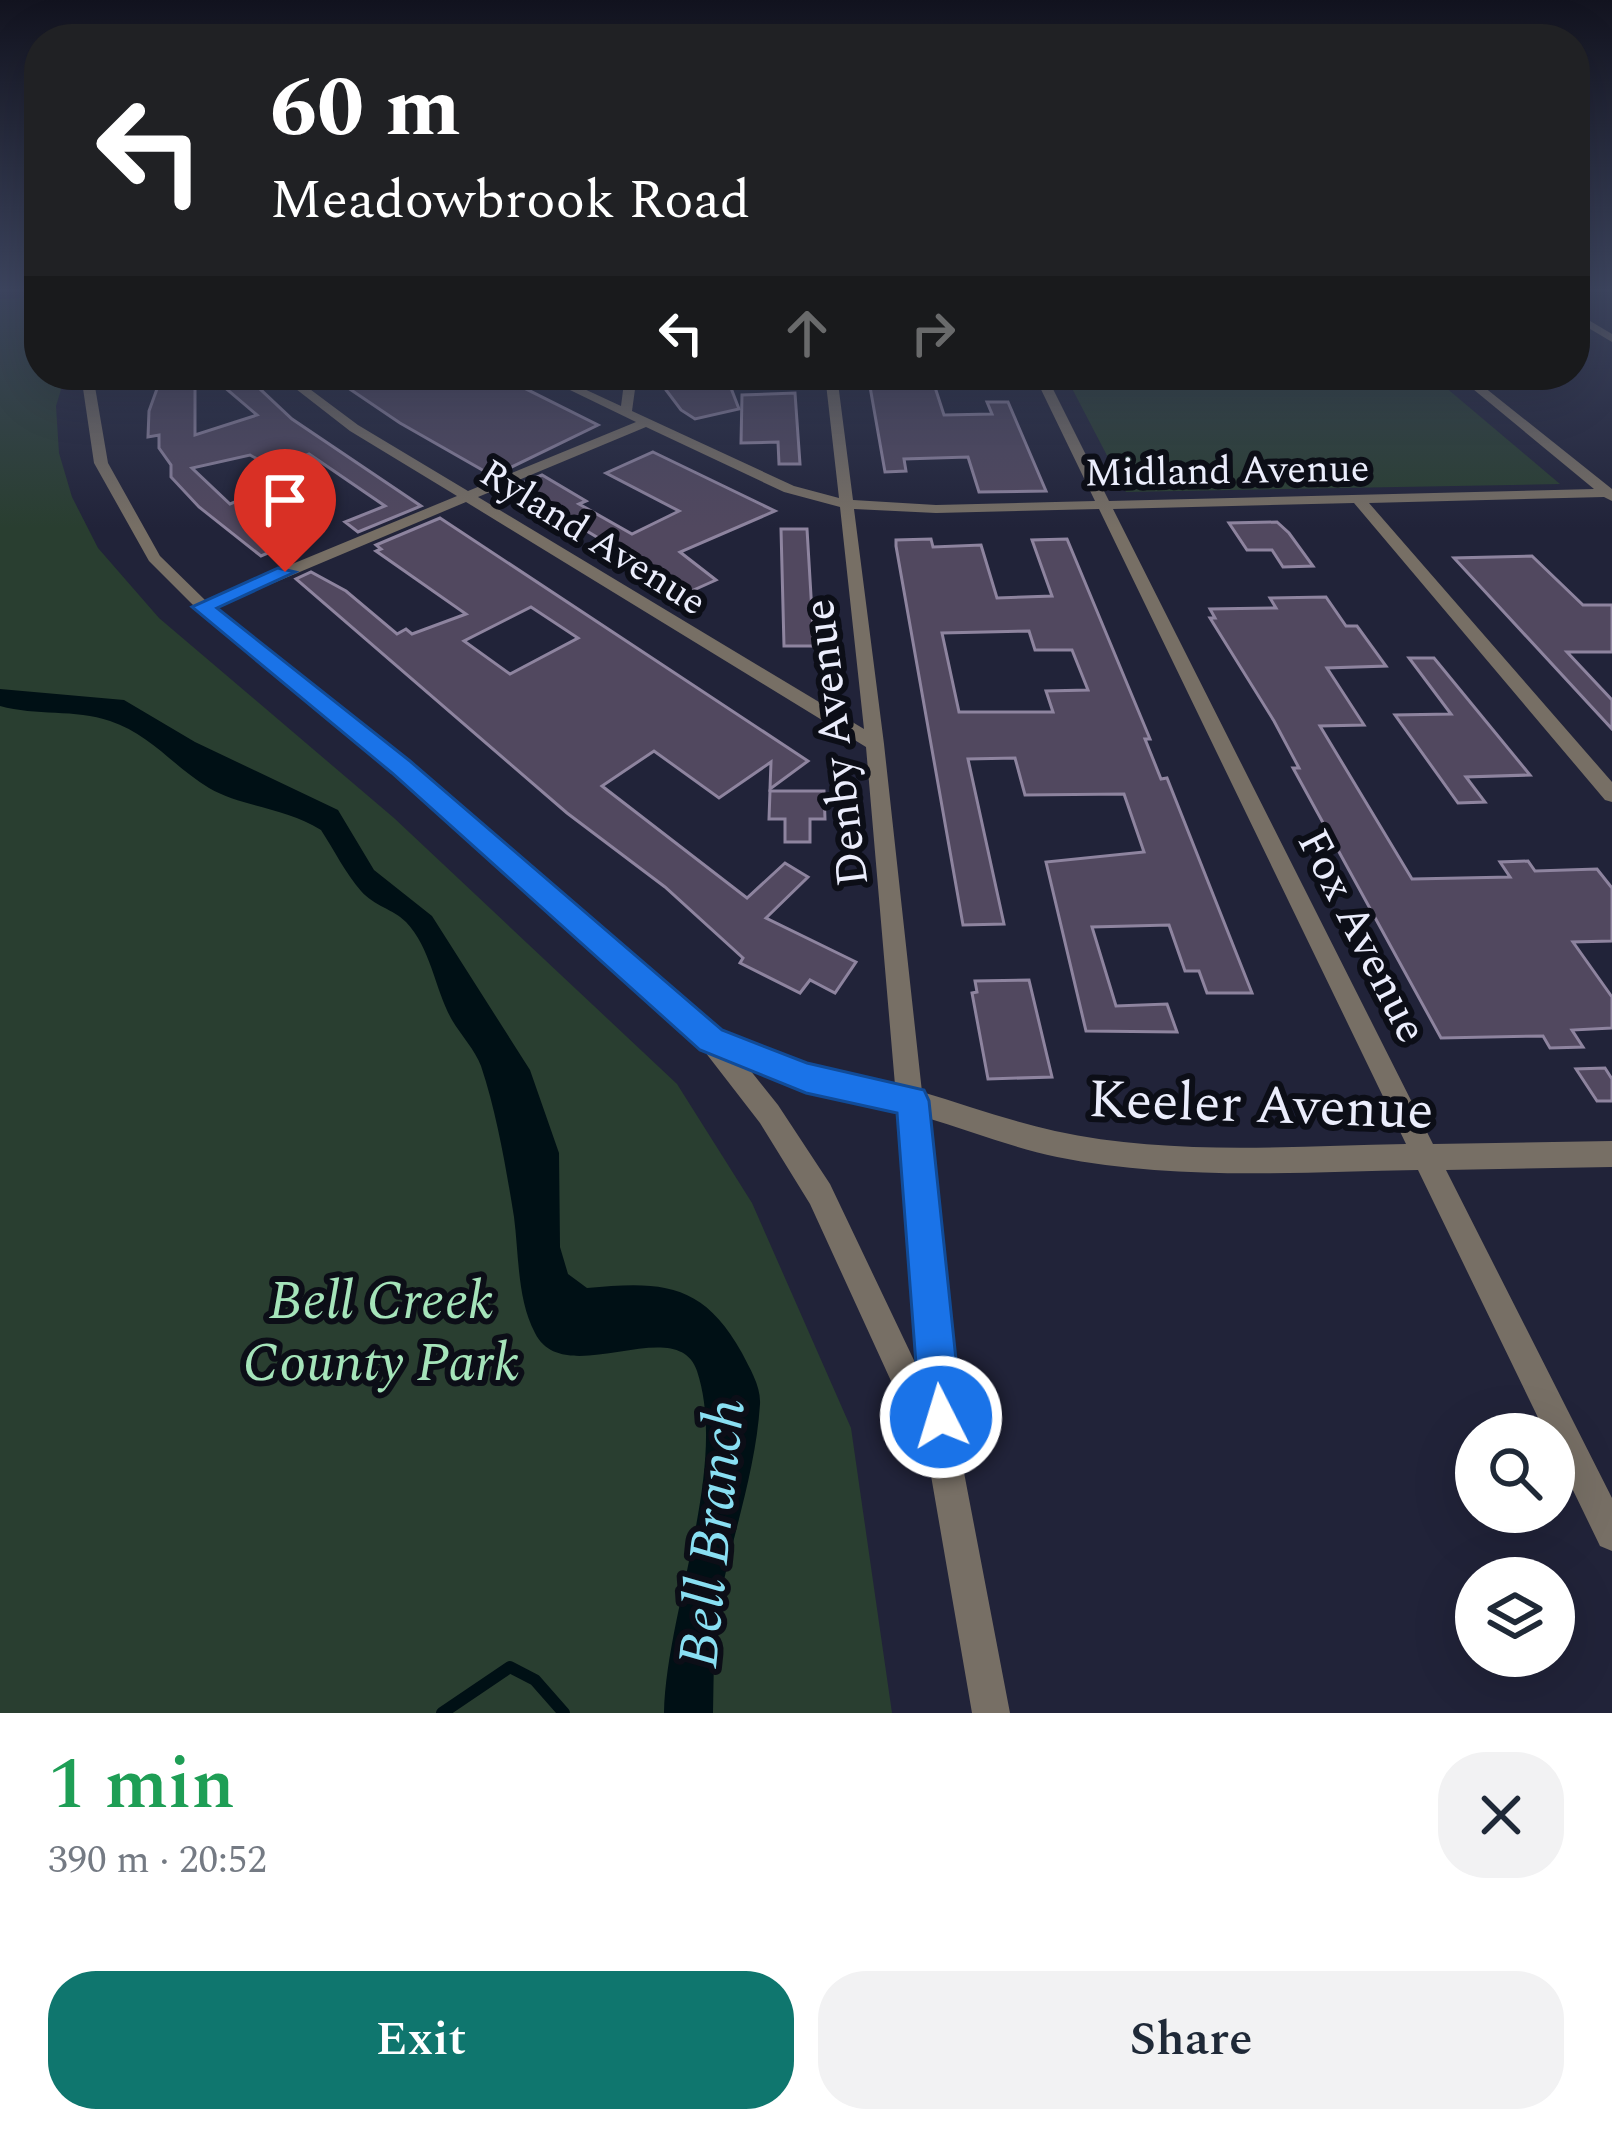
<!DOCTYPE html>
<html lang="en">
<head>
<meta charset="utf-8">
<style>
  body { margin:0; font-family:Spectral,serif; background:#f2f2f3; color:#1f2937; height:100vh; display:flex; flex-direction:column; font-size:45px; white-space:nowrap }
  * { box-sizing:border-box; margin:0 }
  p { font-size:39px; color:#747a83 }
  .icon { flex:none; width:66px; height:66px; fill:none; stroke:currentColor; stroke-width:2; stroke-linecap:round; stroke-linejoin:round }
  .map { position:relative; height:1713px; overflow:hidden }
  .sheet { display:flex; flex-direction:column; background:#fff; flex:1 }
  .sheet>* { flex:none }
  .top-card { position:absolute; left:24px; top:24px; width:1566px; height:366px; border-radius:48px; box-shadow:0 12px 48px #0002; background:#202124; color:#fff; overflow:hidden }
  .controls { position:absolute; left:1455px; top:1413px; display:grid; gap:24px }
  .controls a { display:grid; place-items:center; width:120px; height:120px; border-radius:50%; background:#fff; box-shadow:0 12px 48px #0002; font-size:60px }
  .pin { position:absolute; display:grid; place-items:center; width:102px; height:102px; color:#fff; margin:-123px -51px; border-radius:50% 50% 50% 0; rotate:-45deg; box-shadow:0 0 12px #0007 }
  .pin .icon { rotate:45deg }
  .me { position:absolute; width:132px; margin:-66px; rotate:355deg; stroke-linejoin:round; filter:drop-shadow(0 0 9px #0008) }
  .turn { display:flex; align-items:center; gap:42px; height:252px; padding:0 48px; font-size:54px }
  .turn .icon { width:156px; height:156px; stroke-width:2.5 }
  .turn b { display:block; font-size:84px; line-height:102px }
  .lanes { display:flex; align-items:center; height:114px; padding:0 48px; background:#0003; justify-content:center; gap:60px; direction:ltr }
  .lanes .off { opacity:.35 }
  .round { display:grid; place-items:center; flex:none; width:126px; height:126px; border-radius:48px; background:#f2f2f3 }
  .headline { display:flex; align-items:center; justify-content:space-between; height:204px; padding:0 48px }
  h1 { font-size:72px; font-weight:600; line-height:90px; color:#1e9e55 }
  .primary-button { display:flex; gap:24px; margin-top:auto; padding:24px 48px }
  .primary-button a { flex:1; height:138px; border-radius:48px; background:#0f766e; color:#fff; font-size:48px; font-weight:600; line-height:138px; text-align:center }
  .primary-button a+a { background:#f2f2f3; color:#1f2937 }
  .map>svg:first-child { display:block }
</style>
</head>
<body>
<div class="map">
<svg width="1612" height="1713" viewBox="0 0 1612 1713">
  <rect width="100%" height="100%" fill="#212339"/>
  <!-- green -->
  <g fill="#293e30">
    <path d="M 39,298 L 39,375 L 75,375 L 63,383 L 56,406 L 59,453 L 72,497 L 98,548 L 159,618 L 394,818 L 677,1084 L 752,1203 L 851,1428 L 892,1713 L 0,1713 L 0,299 Z"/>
    <path d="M 1065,375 L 1431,375 L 1560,484 L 1126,492 Z"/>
  </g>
  <!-- water -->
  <path fill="#001015" d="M 0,689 L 124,700 L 195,742 L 338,810 L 374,870 L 432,916 L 530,1070 L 559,1153 L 560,1247 L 568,1274 L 587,1288 C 661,1281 703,1282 742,1353 C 750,1369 761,1386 760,1404 C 756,1468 734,1531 721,1594 C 713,1632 714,1674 713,1713 L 664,1713 C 666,1612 729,1468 697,1371 C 677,1311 564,1392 535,1333 C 517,1299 519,1255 514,1217 C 506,1168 497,1114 481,1066 C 475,1050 461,1035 452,1020 C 435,990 431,948 406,922 C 393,909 374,906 361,891 C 346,874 334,850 321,830 C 286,808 242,807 209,788 C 174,767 150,734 110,721 C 75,709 36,716 0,706 Z"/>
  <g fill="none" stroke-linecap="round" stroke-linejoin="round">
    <!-- stream -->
    <path stroke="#001015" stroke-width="12" d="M 442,1713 L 510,1667 L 535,1680 L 564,1713"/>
  </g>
  <!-- building -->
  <g fill="#51485f" stroke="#8e849f" stroke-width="3" fill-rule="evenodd">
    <path d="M 162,375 L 195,375 L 195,435 L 257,415 L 210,375 L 245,375 L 292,419 L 421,506 L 358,532 L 345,522 L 385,506 L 309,454 L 273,468 L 250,455 L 192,468 L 230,504 L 257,493 L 293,519 L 272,527 L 294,542 L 261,556 L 199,507 L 171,477 L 171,465 L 159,448 L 159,435 L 148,437 L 149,411 Z"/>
    <path d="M 329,375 L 498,375 L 598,425 L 493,476 L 400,423 Z"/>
    <path d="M 726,375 L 739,409 L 695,419 L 681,410 L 666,390 L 667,378 Z"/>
    <path d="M 869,381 L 933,381 L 944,415 L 992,414 L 987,402 L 1008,402 L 1046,491 L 979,492 L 968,457 L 904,459 L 906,471 L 885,472 Z"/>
    <path d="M 795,393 L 800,464 L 779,464 L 778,442 L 741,443 L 742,395 Z"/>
    <path d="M 653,452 L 775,511 L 680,552 L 716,580 L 689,592 L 513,487 L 542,475 L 586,501 L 579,504 L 632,534 L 679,511 L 606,473 Z"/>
    <path d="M 440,518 L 808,761 L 770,789 L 771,762 L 719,798 L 654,751 L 602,786 L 747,898 L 785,863 L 808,877 L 766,918 L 856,962 L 835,993 L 810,980 L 800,993 L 740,963 L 743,958 L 665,887 L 567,813 L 296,579 L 311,572 L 346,591 L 397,634 L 406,629 L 412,634 L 466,614 L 376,551 L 381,549 L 376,545 ZM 531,607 L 578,638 L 510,674 L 464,641 Z"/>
    <path d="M 1277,522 L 1289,533 L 1313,566 L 1283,567 L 1272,550 L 1247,550 L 1229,523 Z"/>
    <path d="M 781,529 L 807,529 L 814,646 L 784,646 Z"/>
    <path d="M 931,539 L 933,547 L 981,545 L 997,598 L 1052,596 L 1032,540 L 1067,539 L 1150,739 L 1145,739 L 1161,779 L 1167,778 L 1252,993 L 1207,993 L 1199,971 L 1185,971 L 1169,925 L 1092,927 L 1116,1006 L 1167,1004 L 1177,1032 L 1086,1031 L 1046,862 L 1144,852 L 1124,794 L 1025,795 L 1015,758 L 968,759 L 1004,924 L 963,925 L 896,546 L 896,540 ZM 1029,631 L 1035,650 L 1072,650 L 1088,690 L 1046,691 L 1053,712 L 959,712 L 942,633 Z"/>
    <path d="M 1532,556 L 1583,605 L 1612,605 L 1612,652 L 1567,652 L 1612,700 L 1612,729 L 1454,558 Z"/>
    <path d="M 1326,597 L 1346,626 L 1357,626 L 1386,666 L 1327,668 L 1364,725 L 1320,726 L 1412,879 L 1510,877 L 1500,862 L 1528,861 L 1535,871 L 1597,869 L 1612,888 L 1612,941 L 1573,942 L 1612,997 L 1612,1028 L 1572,1030 L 1583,1047 L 1550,1048 L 1543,1036 L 1441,1038 L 1293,768 L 1299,768 L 1274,721 L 1210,618 L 1215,618 L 1210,609 L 1276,608 L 1270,598 Z"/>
    <path d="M 1409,658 L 1434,658 L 1530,775 L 1466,777 L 1485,802 L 1458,803 L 1395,715 L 1451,714 Z"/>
    <path d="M 770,791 L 824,791 L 825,819 L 810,819 L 810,842 L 785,842 L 785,819 L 769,819 Z"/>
    <path d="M 1029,980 L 1052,1077 L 988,1079 L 972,993 L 977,992 L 975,981 Z"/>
    <path d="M 1605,1068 L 1612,1079 L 1612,1101 L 1597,1101 L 1576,1069 Z"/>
  </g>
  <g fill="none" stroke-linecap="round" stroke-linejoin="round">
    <!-- street -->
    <g fill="#776f65" fill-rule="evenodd">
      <path d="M 1575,312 L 1612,334 L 1612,342 L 1575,320 Z"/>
      <path d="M 81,375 L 93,375 L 108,463 L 160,556 L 205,600 L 457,496 L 350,431 L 278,375 L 291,375 L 358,425 L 468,491 L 636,422 L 539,375 L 554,375 L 621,406 L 625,375 L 637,375 L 632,411 L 794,486 L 839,498 L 825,375 L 837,375 L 853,500 L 936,505 L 1095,501 L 1034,375 L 1046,375 L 1109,501 L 1594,489 L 1456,375 L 1469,375 L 1612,489 L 1612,501 L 1604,497 L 1369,503 L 1612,782 L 1612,802 L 1605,800 L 1354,503 L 1113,509 L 1433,1144 L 1612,1141 L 1612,1167 L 1446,1170 L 1612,1498 L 1612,1551 L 1600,1546 L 1554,1451 L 1554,1434 L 1546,1434 L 1418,1170 C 1298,1172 1176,1181 1057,1157 C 1013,1148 968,1130 924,1117 L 962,1462 L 1010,1713 L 972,1713 L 929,1464 L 810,1204 L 760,1123 L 702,1048 L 394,772 L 214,626 L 149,561 L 94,463 ZM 646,427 L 784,492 L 840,507 L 864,729 L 478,497 ZM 466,502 L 866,747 L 895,1085 L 807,1067 L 720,1032 L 408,762 L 214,608 ZM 854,509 L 936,513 L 1099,509 L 1406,1144 C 1290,1146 1169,1156 1055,1131 C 1010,1121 966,1105 922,1092 L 884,744 ZM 746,1065 L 806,1090 L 898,1110 L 921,1375 L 830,1184 L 778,1105 Z"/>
    </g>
  </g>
  <!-- sky -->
  <linearGradient id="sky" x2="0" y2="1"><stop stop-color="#12131f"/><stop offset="0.55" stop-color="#3d455f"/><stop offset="1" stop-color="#3d455f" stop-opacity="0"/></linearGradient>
  <rect width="1612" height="528" fill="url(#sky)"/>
  <!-- route -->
  <path fill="#1a73e8" stroke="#114b97" stroke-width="3" d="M 278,568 L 295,572 L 217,608 L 410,761 L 722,1030 L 807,1063 L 924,1090 L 929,1101 L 962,1417 L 956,1432 L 941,1438 L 926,1432 L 920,1417 L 897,1113 L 806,1093 L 700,1050 L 392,773 L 192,607 Z"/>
  <g text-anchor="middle" stroke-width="12" stroke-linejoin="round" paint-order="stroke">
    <!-- far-street labels -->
    <g font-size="39" fill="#ebedfc" stroke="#0c0e17">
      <text transform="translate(1227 469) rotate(-1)" y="14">Midland Avenue</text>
      <text transform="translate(594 536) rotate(32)" y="14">Ryland Avenue</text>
    </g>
    <!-- street labels -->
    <g font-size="45" fill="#ebedfc" stroke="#0c0e17">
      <text transform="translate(834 743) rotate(-97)" y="16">Denby Avenue</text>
      <text transform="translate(1364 935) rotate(63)" y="16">Fox Avenue</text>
    </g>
    <!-- near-street labels -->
    <g font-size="54" fill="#ebedfc" stroke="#0c0e17">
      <text transform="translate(1261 1103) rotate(2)" y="19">Keeler Avenue</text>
    </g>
    <!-- near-park labels -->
    <g font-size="54" font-style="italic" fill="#a5e4ba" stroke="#0c0e17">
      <text x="381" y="1318">Bell Creek<tspan x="381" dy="62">County Park</tspan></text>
    </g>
    <!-- near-water labels -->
    <g font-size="57" font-style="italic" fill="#89dff2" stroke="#0c0e17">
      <text transform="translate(710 1533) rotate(-84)" y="20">Bell Branch</text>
    </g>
  </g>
</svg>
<div class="controls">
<a><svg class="icon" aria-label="search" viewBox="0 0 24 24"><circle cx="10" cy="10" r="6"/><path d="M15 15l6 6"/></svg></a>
<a><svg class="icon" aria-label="layers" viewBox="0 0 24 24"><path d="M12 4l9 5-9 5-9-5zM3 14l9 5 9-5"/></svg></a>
</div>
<div class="pin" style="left:285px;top:572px;background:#d93025"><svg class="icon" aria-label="arrive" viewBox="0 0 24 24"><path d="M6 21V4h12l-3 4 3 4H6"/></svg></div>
<svg class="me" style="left:941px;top:1417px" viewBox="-20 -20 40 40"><circle r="17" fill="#1a73e8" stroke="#fff" stroke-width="3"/><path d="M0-11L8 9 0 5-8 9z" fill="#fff"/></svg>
<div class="top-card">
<div class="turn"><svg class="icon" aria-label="left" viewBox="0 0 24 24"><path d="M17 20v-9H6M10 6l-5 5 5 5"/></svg><div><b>60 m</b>Meadowbrook Road</div></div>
<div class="lanes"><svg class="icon" aria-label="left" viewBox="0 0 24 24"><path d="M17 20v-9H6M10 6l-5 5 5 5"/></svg><svg class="icon off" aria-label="ahead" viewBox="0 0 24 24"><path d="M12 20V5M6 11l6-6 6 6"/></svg><svg class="icon off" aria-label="right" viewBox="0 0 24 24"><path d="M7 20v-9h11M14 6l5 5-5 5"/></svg></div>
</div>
</div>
<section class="sheet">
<div class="headline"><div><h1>1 min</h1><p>390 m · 20:52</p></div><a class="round"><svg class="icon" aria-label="close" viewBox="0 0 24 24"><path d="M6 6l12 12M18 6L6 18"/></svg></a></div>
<div class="primary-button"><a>Exit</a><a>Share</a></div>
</section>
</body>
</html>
